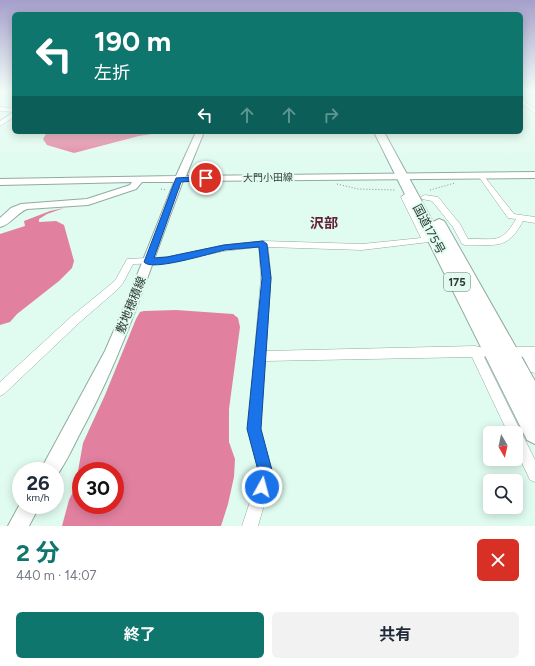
<!DOCTYPE html>
<html lang="ja">
<head>
<meta charset="utf-8">
<style>
  body { margin:0; font-family:Figtree,"Noto Sans JP",sans-serif; background:#f2f2f3; color:#1f2937; height:100vh; display:flex; flex-direction:column; font-size:15px; white-space:nowrap }
  * { box-sizing:border-box; margin:0 }
  p { font-size:13px; color:#747a83 }
  .icon { flex:none; width:22px; height:22px; fill:none; stroke:currentColor; stroke-width:2; stroke-linecap:round; stroke-linejoin:round }
  .map { position:relative; height:526px; overflow:hidden }
  .panel { display:flex; flex-direction:column; background:#fff; flex:1 }
  .panel>* { flex:none }
  .hud { position:absolute; left:12px; top:12px; width:511px; height:122px; border-radius:6px; box-shadow:0 2px 10px #0003; background:#0f766e; color:#fff; overflow:hidden }
  .needle { width:26px; rotate:171deg }
  .tools { position:absolute; left:483px; top:426px; display:grid; gap:8px }
  .tools a { display:grid; place-items:center; width:40px; height:40px; border-radius:6px; background:#fff; box-shadow:0 2px 10px #0003; font-size:20px }
  .speed { position:absolute; left:12px; top:462px; display:flex; gap:8px; font-size:20px; font-weight:700; text-align:center }
  .speed>* { display:grid; place-content:center; width:52px; height:52px; border-radius:50%; background:#fff; box-shadow:0 2px 10px #0003; line-height:1 }
  .speed small { font-size:10px; font-weight:400 }
  .speed .limit { border:6px solid #d22; background:#fff; color:#111 }
  .pin { position:absolute; display:grid; place-items:center; width:34px; height:34px; color:#fff; margin:-17px; border:2px solid #fff; border-radius:50%; box-shadow:0 1px 4px #0007 }
  .me { position:absolute; width:44px; margin:-22px; rotate:7deg; stroke-linejoin:round; filter:drop-shadow(0 0 3px #0008) }
  .turn { display:flex; align-items:center; gap:14px; height:84px; padding:0 16px; font-size:18px }
  .turn .icon { width:52px; height:52px; stroke-width:2.5 }
  .turn b { display:block; font-size:28px; line-height:34px }
  .lanes { display:flex; align-items:center; height:38px; padding:0 16px; background:#0003; justify-content:center; gap:20px; direction:ltr }
  .lanes .off { opacity:.35 }
  .round { display:grid; place-items:center; flex:none; width:42px; height:42px; border-radius:6px; background:#f2f2f3 }
  .summary { display:flex; align-items:center; justify-content:space-between; height:68px; padding:0 16px }
  h1 { font-size:24px; font-weight:700; line-height:30px; color:#0f766e }
  .action { display:flex; gap:8px; margin-top:auto; padding:8px 16px }
  .action a { flex:1; height:46px; border-radius:6px; background:#0f766e; color:#fff; font-size:16px; font-weight:700; line-height:46px; text-align:center }
  .action a+a { background:#f2f2f3; color:#1f2937 }
  .map>svg:first-child { display:block }
</style>
</head>
<body>
<div class="map">
<svg width="535" height="526" viewBox="0 0 535 526">
  <rect width="100%" height="100%" fill="#e0fbf0"/>
  <!-- water -->
  <g fill="#e2809f" fill-rule="evenodd">
    <path d="M 47,132 L 164,132 L 139,136 L 74,153 L 47,145 L 43,139 Z"/>
    <path d="M 64,208 L 47,214 L 39,219 L 39,222 L 56,221 L 64,225 L 74,261 L 72,268 L 59,281 L 17,314 L 10,322 L 0,325 L 0,234 L 25,226 L 24,221 L 50,211 Z"/>
    <path d="M 176,310 L 233,314 L 238,318 L 240,327 L 229,409 L 229,442 L 235,459 L 234,477 L 228,504 L 221,526 L 62,526 L 69,500 L 75,488 L 83,443 L 105,395 L 136,319 L 140,312 L 144,311 ZM 81,471 L 115,471 L 115,505 L 81,505 Z"/>
  </g>
  <g fill="none" stroke-linecap="round" stroke-linejoin="round">
    <!-- street casing -->
    <g stroke="#92aba1" stroke-width="1">
      <g id="street">
        <rect x="521" y="92" width="14" height="2"/>
        <path d="M 521,99 L 535,109 L 535,113 L 521,103 Z"/>
        <path d="M 0,107 L 14,108 L 14,112 L 0,111 Z"/>
        <path d="M 14,112 L 14,117 L 0,126 L 0,121 Z"/>
        <path d="M 482,175 L 484,176 L 514,214 L 535,217 L 535,223 L 523,221 C 507,251 496,244 465,245 L 462,244 L 453,227 L 432,201 L 422,199 L 421,197 L 425,195 L 438,197 L 460,224 L 468,239 C 495,238 501,245 516,219 L 508,218 L 479,177 Z"/>
        <path d="M 408,192 L 414,192 L 415,194 L 409,198 L 430,240 L 429,242 L 362,250 L 268,247 L 271,278 L 266,351 L 475,346 L 488,349 L 490,352 L 488,355 L 484,357 L 535,460 L 535,482 L 530,480 L 516,450 L 516,433 L 508,433 L 472,357 L 265,361 L 260,429 L 273,474 L 258,526 L 242,526 L 259,474 L 248,429 L 261,278 L 259,247 L 224,251 L 167,263 L 133,264 L 123,283 L 117,290 L 80,322 L 4,394 L 0,396 L 0,382 L 72,316 L 111,284 L 116,279 L 127,259 L 167,257 L 224,245 L 263,241 L 362,244 L 421,238 L 401,197 Z"/>
        <path d="M 517,347 L 535,347 L 535,373 L 531,372 L 523,357 L 513,355 L 511,352 L 513,349 Z"/>
      </g>
    </g>
    <!-- secondary casing -->
    <g stroke="#92aba1" stroke-width="2">
      <g id="secondary">
        <path d="M 196,132 L 204,132 L 186,176 L 535,172 L 535,178 L 183,181 C 151,264 127,345 85,424 C 75,442 67,462 55,478 L 55,471 L 40,471 L 105,351 L 128,298 L 174,182 L 142,182 L 136,189 L 88,205 L 27,209 C 17,213 10,225 0,227 L 0,218 L 11,208 L 21,204 L 87,199 L 130,185 L 132,182 L 0,185 L 0,179 L 176,176 Z"/>
        <path d="M 21,502 L 21,505 L 40,505 L 29,526 L 8,526 Z"/>
      </g>
    </g>
    <!-- highway casing -->
    <g stroke="#92aba1" stroke-width="2">
      <path id="highway" d="M 374,132 L 384,132 L 433,222 L 439,219 L 444,221 L 446,224 L 535,381 L 535,444 L 527,440 Z"/>
    </g>
    <!-- path -->
    <g stroke="#81938c" stroke-width="1" stroke-dasharray="1 2" stroke-linecap="butt">
      <path d="M 337,184 L 358,189 L 395,190"/>
      <path d="M 161,189 L 167,190"/>
      <path d="M 430,190 L 455,183"/>
    </g>
    <!-- street -->
    <use href="#street" fill="#fff" fill-rule="evenodd"/>
    <!-- secondary -->
    <use href="#secondary" fill="#fff" fill-rule="evenodd"/>
    <!-- highway -->
    <use href="#highway" fill="#fff" fill-rule="evenodd"/>
    <!-- path-bridge -->
    <path stroke="#81938c" stroke-width="1" stroke-dasharray="1 2" stroke-linecap="butt" d="M 170,190 L 181,188"/>
  </g>
  <!-- sky -->
  <linearGradient id="sky" x2="0" y2="1"><stop stop-color="#a59fcb"/><stop offset="0.55" stop-color="#f1fdf8"/><stop offset="1" stop-color="#f1fdf8" stop-opacity="0"/></linearGradient>
  <rect width="535" height="165" fill="url(#sky)"/>
  <!-- route -->
  <path fill="#1a73e8" stroke="#114b97" d="M 206,176 L 209,177 L 209,180 L 181,182 L 154,258 L 167,257 L 224,245 L 263,241 L 267,244 L 271,278 L 261,429 L 273,474 L 268,492 L 262,494 L 257,492 L 255,487 L 259,474 L 247,429 L 262,278 L 259,247 C 247,248 236,249 225,250 C 211,253 151,272 144,262 L 176,178 Z"/>
  <g text-anchor="middle" stroke-width="4" stroke-linejoin="round" paint-order="stroke">
    <!-- far-street labels -->
    <g font-size="10" fill="#2e3935" stroke="#e0fbf0">
      <text transform="translate(268 177) rotate(-1)" y="4">大門小田線</text>
    </g>
    <!-- shield labels -->
    <rect fill="#e0fbf0" stroke="#63736d" stroke-width="1" x="444" y="273" width="26" height="18" rx="3"/>
    <g font-size="11" font-weight="bold" fill="#2e3935">
      <text x="457" y="286">175</text>
    </g>
    <!-- street labels -->
    <g font-size="12" fill="#2e3935" stroke="#e0fbf0">
      <text transform="translate(429 229) rotate(62)" y="4">国道175号</text>
      <text transform="translate(131 305) rotate(-68)" y="4">敷地穂積線</text>
    </g>
    <!-- quarter labels -->
    <g font-size="14" font-weight="bold" fill="#632039" stroke="#e0fbf0">
      <text x="324" y="228">沢部</text>
    </g>
  </g>
</svg>
<div class="tools">
<a><svg class="needle" viewBox="-14 -14 28 28"><path d="M0-13l5 13h-10z" fill="#e53935"/><path d="M0 13l5-13h-10z" fill="#747a83"/></svg></a>
<a><svg class="icon" aria-label="search" viewBox="0 0 24 24"><circle cx="10" cy="10" r="6"/><path d="M15 15l6 6"/></svg></a>
</div>
<div class="speed"><div>26<small>km/h</small></div><div class="limit">30</div></div>
<div class="pin" style="left:206px;top:178px;background:#d93025"><svg class="icon" aria-label="arrive" viewBox="0 0 24 24"><path d="M6 21V4h12l-3 4 3 4H6"/></svg></div>
<svg class="me" style="left:262px;top:487px" viewBox="-20 -20 40 40"><circle r="17" fill="#1a73e8" stroke="#fff" stroke-width="3"/><path d="M0-11L8 9 0 5-8 9z" fill="#fff"/></svg>
<div class="hud">
<div class="turn"><svg class="icon" aria-label="left" viewBox="0 0 24 24"><path d="M17 20v-9H6M10 6l-5 5 5 5"/></svg><div><b>190 m</b>左折</div></div>
<div class="lanes"><svg class="icon" aria-label="left" viewBox="0 0 24 24"><path d="M17 20v-9H6M10 6l-5 5 5 5"/></svg><svg class="icon off" aria-label="ahead" viewBox="0 0 24 24"><path d="M12 20V5M6 11l6-6 6 6"/></svg><svg class="icon off" aria-label="ahead" viewBox="0 0 24 24"><path d="M12 20V5M6 11l6-6 6 6"/></svg><svg class="icon off" aria-label="right" viewBox="0 0 24 24"><path d="M7 20v-9h11M14 6l5 5-5 5"/></svg></div>
</div>
</div>
<section class="panel">
<div class="summary"><div><h1>2 分</h1><p>440 m · 14:07</p></div><a class="round" style="background:#d93025;color:#fff"><svg class="icon" aria-label="close" viewBox="0 0 24 24"><path d="M6 6l12 12M18 6L6 18"/></svg></a></div>
<div class="action"><a>終了</a><a>共有</a></div>
</section>
</body>
</html>
